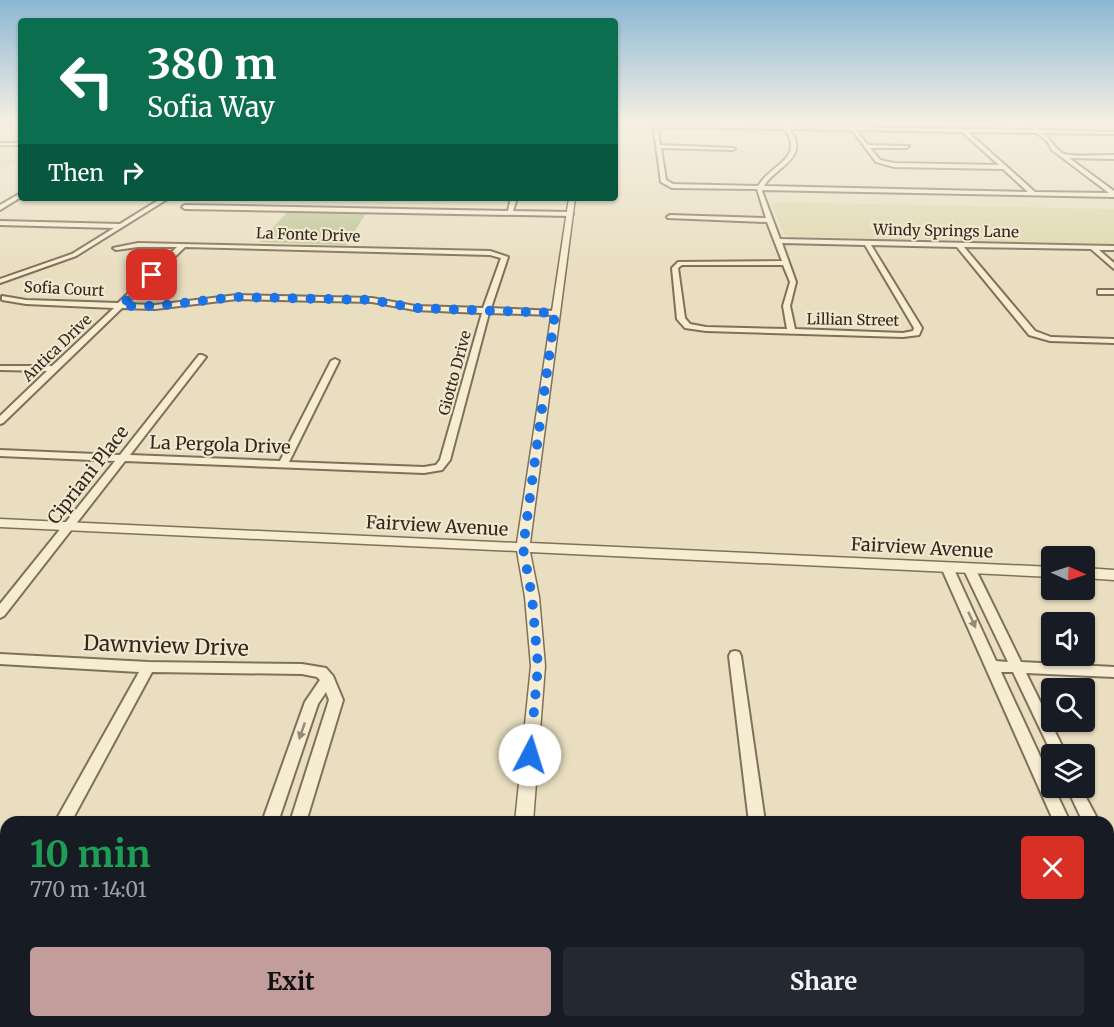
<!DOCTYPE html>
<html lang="en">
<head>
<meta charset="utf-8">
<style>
  body { margin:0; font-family:Merriweather,serif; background:#242831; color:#f1f3f6; height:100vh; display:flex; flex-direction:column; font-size:22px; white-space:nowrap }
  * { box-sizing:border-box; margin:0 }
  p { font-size:20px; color:#9ea1a6 }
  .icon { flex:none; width:33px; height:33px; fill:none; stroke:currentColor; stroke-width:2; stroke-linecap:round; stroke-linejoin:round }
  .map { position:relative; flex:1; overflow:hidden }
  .drawer { position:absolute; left:0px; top:816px; width:1114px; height:212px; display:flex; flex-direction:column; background:#171b24; border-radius:18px 18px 0 0; box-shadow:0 2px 4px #0004 }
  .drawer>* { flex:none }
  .top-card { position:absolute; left:18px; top:18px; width:600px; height:183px; border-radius:6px; box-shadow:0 2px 4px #0004; background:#0b6e4f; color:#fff; overflow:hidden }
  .needle { width:39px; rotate:93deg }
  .fabs { position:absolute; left:1041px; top:546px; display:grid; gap:12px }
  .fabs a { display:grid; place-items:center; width:54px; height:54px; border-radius:6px; background:#171b24; box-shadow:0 2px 4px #0004; font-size:30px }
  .pin { position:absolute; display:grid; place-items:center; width:51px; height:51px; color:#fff; margin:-26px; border-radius:12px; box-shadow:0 3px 9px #0006 }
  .me { position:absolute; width:66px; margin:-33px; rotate:5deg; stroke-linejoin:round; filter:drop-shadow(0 0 4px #0008) }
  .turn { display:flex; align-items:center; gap:21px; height:126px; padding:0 30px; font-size:27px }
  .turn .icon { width:78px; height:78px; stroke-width:2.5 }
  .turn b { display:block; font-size:42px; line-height:51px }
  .then { display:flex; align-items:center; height:57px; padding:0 30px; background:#0003; gap:12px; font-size:22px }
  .round { display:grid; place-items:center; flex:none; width:63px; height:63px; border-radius:6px; background:#242831 }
  .overview { display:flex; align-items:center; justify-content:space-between; height:102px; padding:0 30px }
  h1 { font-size:36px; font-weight:700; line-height:45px; color:#1e9e55 }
  .primary-button { display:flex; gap:12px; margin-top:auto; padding:12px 30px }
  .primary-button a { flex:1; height:69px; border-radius:6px; background:#c39c9c; color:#111; font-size:24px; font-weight:700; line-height:69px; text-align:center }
  .primary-button a+a { background:#242831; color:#f1f3f6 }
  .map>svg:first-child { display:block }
</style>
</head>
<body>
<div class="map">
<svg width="1114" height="1027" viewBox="0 0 1114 1027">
  <rect width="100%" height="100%" fill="#e9dec0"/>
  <!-- farmland -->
  <g fill="#ded8ae">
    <path d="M 0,123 L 21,123 L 21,159 L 0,171 Z"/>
    <path d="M 771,202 L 1114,209 L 1114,244 L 788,236 L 784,234 Z"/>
  </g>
  <!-- green -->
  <path fill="#bec695" d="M 288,211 L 366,213 L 346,245 L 260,242 Z"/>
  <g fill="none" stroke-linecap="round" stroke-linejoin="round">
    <!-- minor casing -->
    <g stroke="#80705a" stroke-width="4">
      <g id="minor">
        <path d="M 6,123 L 12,123 L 0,129 L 0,126 Z"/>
        <path d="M 782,123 L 786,123 L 788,126 L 1034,130 L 1025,123 L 1030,123 L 1040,130 L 1114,132 L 1114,134 L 1043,133 C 1051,139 1056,151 1064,154 C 1073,157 1103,155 1114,155 L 1114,159 L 1069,158 L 1114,191 L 1114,197 L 762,190 L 762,191 L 780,239 L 1114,246 L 1114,250 L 1099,250 L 1114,263 L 1114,269 L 1091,249 L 964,247 L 1035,331 L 1051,337 L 1114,339 L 1114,343 L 1050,341 L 1029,335 L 957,247 L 871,245 L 922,328 L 919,335 L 903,337 L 706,331 L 685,328 L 677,319 L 672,268 L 678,262 L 782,261 L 767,222 L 668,218 L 667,217 L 670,215 L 766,218 L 757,189 L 672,188 L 661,182 L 654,130 L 657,126 L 669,125 L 783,126 ZM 669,127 L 785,129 C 805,159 771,164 758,186 L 673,184 L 666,180 L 661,148 L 733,150 L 735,149 L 733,148 L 660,145 L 658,130 L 660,128 ZM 790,129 L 852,130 L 876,162 L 894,167 L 1003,169 L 1028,192 L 764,186 C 777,165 810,159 790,129 ZM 856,130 L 962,132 L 999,165 L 894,163 L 880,160 L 870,148 L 907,148 L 909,146 L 868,145 ZM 968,132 L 1037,133 L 1047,141 L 1052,150 L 1109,193 L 1035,192 ZM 782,243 L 865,245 L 914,328 L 913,331 L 903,333 L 795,329 L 790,306 L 796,282 ZM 682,265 L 783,265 L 790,282 L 783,306 L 787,329 L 706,327 L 690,324 L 685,318 L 678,268 Z"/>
        <rect x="0" y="143" width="21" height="2"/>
        <path d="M 21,193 L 21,197 L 0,210 L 0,205 Z"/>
        <path d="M 162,198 L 169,198 L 76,256 L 0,283 L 0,279 L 72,254 L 114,228 L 0,225 L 0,221 L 120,224 Z"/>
        <path d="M 511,198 L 517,198 L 513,211 L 570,212 L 573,214 L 570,216 L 185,209 L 182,207 L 185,205 L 508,211 Z"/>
        <path d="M 138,243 L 490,251 L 508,257 L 491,308 L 555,311 L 559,313 L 555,315 L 489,313 L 450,460 L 442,470 L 424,473 L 125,461 L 4,616 L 0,618 L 0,604 L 115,461 L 0,456 L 0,450 L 120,455 L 199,355 L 202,355 L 206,357 L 130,455 L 280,461 L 331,361 L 335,359 L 339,361 L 289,462 L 424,467 L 436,465 L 440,460 L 482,313 L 415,310 L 372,302 L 237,299 L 155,309 L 122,308 L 3,423 L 0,424 L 0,416 L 47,371 L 0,370 L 0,366 L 52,366 L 114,308 L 26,304 L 2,300 L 2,296 L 26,300 L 118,303 L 177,247 L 138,247 L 116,250 L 113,248 ZM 185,247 L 490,255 L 501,258 L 483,308 L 415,306 L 372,298 L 237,295 L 155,305 L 126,304 Z"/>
        <rect x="1098" y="290" width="16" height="4"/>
        <path d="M 947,563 L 951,564 L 953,567 L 996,661 L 1008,662 L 963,568 L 965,565 L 973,565 L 975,568 L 1021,662 L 1114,667 L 1114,677 L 1026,673 L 1066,754 L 1052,754 L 1013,672 L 1001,672 L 1052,782 L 1052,788 L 1054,788 L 1070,822 L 1054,822 L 941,567 L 943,564 Z"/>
        <path d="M 735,651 L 739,652 L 741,656 L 765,822 L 749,822 L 729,656 L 731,652 Z"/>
        <path d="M 0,654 L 148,662 L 302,664 L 326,668 L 333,676 L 343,700 L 306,822 L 290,822 L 329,700 L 326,692 L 318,704 L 278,822 L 262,822 L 305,702 L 320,680 L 317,677 L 302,674 L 152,672 L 71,822 L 55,822 L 139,672 L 0,664 Z"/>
        <path d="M 1067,788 L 1081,788 L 1099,822 L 1083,822 Z"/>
        <path d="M 1108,852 L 1114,855 L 1114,879 L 1108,877 Z"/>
        <path d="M 6,917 L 6,942 L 0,944 L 0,919 Z"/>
        <path d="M 1108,917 L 1114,919 L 1114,947 L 1108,945 Z"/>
        <path d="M 194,1022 L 212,1022 L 210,1027 L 192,1027 Z"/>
        <path d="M 228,1022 L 246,1022 L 244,1027 L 226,1027 Z"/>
        <path d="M 820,1022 L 857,1022 L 859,1027 L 822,1027 Z"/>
      </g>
    </g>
    <!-- tertiary casing -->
    <g stroke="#80705a" stroke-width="3">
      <g id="tertiary">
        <path d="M 569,198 L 575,198 L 530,543 L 1052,567 L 1052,577 L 530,552 L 539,597 L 545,666 L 533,822 L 515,822 L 531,666 L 525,597 L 517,551 L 0,527 L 0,519 L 517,543 Z"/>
        <path d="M 1084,568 L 1114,570 L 1114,580 L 1084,578 Z"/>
        <path d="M 497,1022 L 517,1022 L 516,1027 L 496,1027 Z"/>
      </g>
    </g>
    <!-- minor -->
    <use href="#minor" fill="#f5ecd2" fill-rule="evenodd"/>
    <!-- tertiary -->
    <use href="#tertiary" fill="#f5ecd2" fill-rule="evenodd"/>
  </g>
  <!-- one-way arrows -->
  <defs><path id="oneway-solid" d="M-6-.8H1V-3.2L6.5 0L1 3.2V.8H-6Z" transform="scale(1.5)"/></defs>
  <g fill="#938a78">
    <use href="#oneway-solid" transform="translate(972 620) rotate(65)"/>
    <use href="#oneway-solid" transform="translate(302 731) rotate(109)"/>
  </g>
  <!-- sky -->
  <linearGradient id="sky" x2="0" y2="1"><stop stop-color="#8cb7d4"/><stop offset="0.46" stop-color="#f5f0e3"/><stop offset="1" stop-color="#f5f0e3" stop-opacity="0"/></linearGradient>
  <rect width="1114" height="267" fill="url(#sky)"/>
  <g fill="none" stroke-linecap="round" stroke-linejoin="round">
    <!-- route -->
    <path stroke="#1a73e8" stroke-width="10" stroke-dasharray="0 18" d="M 152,275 L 121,306 L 155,306 L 237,297 L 372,300 L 415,308 L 555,313 L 523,548 L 532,597 L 538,666 L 530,755"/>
  </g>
  <g text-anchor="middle" stroke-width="4.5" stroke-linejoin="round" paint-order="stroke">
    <!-- far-street labels -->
    <g font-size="15" fill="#31271d" stroke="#f1e8cf">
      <text transform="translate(946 231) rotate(1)" y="5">Windy Springs Lane</text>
      <text transform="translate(308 235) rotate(2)" y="5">La Fonte Drive</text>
      <text transform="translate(64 289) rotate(3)" y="5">Sofia Court</text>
      <text transform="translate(853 320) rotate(1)" y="5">Lillian Street</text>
      <text transform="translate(57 348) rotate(-44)" y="5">Antica Drive</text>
      <text transform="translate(455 373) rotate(-75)" y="5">Giotto Drive</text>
    </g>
    <!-- street labels -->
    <g font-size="18" fill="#31271d" stroke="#f1e8cf">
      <text transform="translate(220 445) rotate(2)" y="6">La Pergola Drive</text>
      <text transform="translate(88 475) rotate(-52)" y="6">Cipriani Place</text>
      <text transform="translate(437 526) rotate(3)" y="6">Fairview Avenue</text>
      <text transform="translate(922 548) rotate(3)" y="6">Fairview Avenue</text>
    </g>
    <!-- near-street labels -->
    <g font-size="21" fill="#31271d" stroke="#f1e8cf">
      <text transform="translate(166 646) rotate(2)" y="7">Dawnview Drive</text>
    </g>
  </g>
</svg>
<div class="fabs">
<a><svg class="needle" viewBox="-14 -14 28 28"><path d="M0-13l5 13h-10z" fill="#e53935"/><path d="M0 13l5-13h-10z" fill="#9ea1a6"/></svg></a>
<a><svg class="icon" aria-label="sound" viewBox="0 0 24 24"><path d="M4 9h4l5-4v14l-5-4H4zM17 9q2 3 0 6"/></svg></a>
<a><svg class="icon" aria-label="search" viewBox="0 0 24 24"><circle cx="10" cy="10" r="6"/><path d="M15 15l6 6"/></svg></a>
<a><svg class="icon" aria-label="layers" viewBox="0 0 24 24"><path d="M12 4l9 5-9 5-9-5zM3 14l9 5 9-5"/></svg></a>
</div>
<div class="pin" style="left:152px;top:275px;background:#d93025"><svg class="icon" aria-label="arrive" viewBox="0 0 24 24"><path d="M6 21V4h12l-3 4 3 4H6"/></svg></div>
<svg class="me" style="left:530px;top:755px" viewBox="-20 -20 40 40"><circle r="19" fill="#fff"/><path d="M0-13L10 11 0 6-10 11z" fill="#1a73e8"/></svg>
<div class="top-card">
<div class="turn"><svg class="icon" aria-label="left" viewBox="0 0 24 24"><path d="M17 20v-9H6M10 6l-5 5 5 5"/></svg><div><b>380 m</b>Sofia Way</div></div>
<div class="then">Then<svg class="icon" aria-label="right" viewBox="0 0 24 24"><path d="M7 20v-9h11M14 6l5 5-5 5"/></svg></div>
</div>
<section class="drawer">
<div class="overview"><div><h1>10 min</h1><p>770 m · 14:01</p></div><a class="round" style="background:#d93025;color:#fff"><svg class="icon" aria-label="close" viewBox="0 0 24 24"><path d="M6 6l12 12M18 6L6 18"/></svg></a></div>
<div class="primary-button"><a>Exit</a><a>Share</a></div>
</section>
</div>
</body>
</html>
